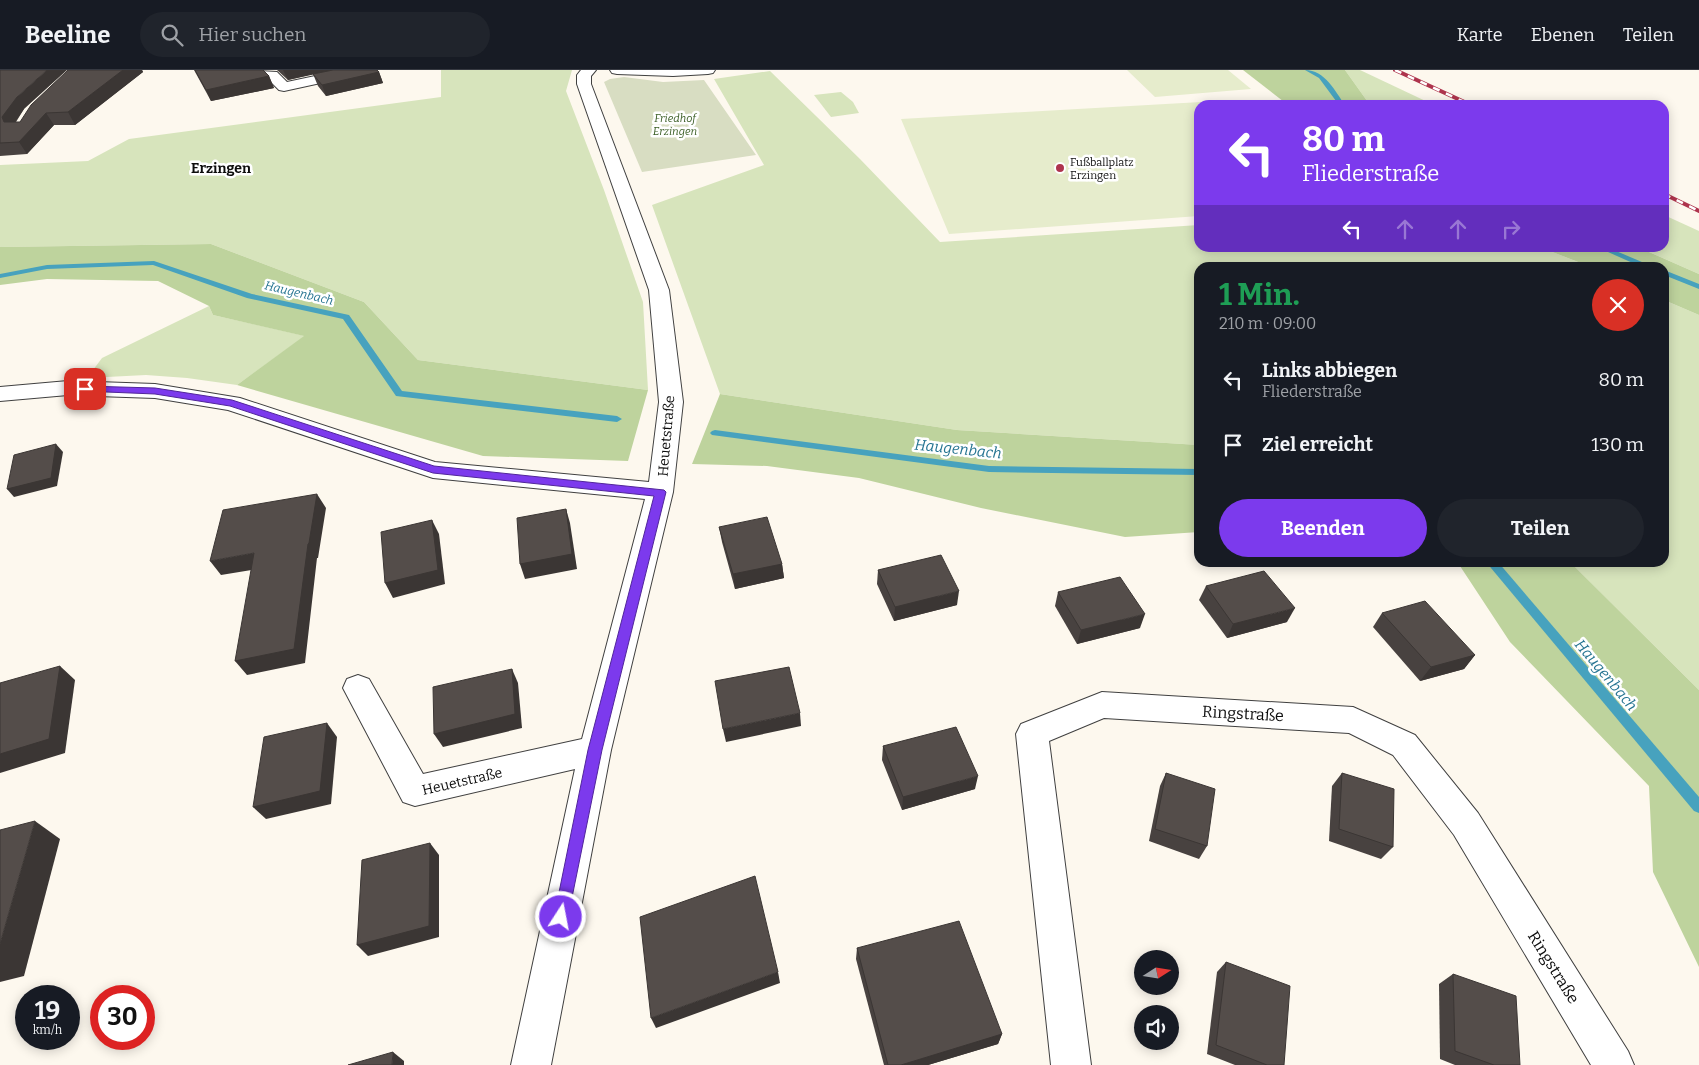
<!DOCTYPE html>
<html lang="de">
<head>
<meta charset="utf-8">
<style>
  body { margin:0; font-family:Bitter,serif; background:#20242c; color:#f1f3f6; height:100vh; display:flex; flex-direction:column; font-size:19px; white-space:nowrap }
  * { box-sizing:border-box; margin:0 }
  p { font-size:16px; color:#9ea1a6 }
  .icon { flex:none; width:28px; height:28px; fill:none; stroke:currentColor; stroke-width:2; stroke-linecap:round; stroke-linejoin:round }
  .map { position:relative; flex:1; overflow:hidden }
  .panel { position:absolute; left:1194px; top:192px; width:475px; height:305px; display:flex; flex-direction:column; background:#171b24; border-radius:15px; box-shadow:0 2px 12px #0003 }
  .panel>* { flex:none }
  .guide { position:absolute; left:1194px; top:30px; width:475px; height:152px; border-radius:15px; box-shadow:0 2px 12px #0003; background:#7c3aed; color:#fff; overflow:hidden }
  .needle { width:32px; rotate:78deg }
  .buttons { position:absolute; left:1134px; top:880px; display:grid; gap:10px }
  .buttons a { display:grid; place-items:center; width:45px; height:45px; border-radius:50%; background:#171b24; box-shadow:0 2px 12px #0003; font-size:25px }
  .speed { position:absolute; left:15px; top:915px; display:flex; gap:10px; font-size:25px; font-weight:700; text-align:center }
  .speed>* { display:grid; place-content:center; width:65px; height:65px; border-radius:50%; background:#171b24; box-shadow:0 2px 12px #0003; line-height:1 }
  .speed small { font-size:12px; font-weight:400 }
  .speed .limit { border:8px solid #d22; background:#fff; color:#111 }
  .pin { position:absolute; display:grid; place-items:center; width:42px; height:42px; color:#fff; margin:-21px; border-radius:10px; box-shadow:0 2px 8px #0006 }
  .me { position:absolute; width:55px; margin:-28px; rotate:11deg; stroke-linejoin:round; filter:drop-shadow(0 0 4px #0008) }
  .turn { display:flex; align-items:center; gap:18px; height:105px; padding:0 25px; font-size:22px }
  .turn .icon { width:65px; height:65px; stroke-width:2.5 }
  .turn b { display:block; font-size:35px; line-height:42px }
  .lanes { display:flex; align-items:center; height:48px; padding:0 25px; background:#0003; justify-content:center; gap:25px; direction:ltr }
  .lanes .off { opacity:.35 }
  .round { display:grid; place-items:center; flex:none; width:52px; height:52px; border-radius:26px; background:#20242c }
  .headline { display:flex; align-items:center; justify-content:space-between; height:85px; padding:0 25px }
  h1 { font-size:30px; font-weight:700; line-height:38px; color:#1e9e55 }
  .cta { display:flex; gap:10px; margin-top:auto; padding:10px 25px }
  .cta a { flex:1; height:58px; border-radius:30px; background:#7c3aed; color:#fff; font-size:20px; font-weight:700; line-height:58px; text-align:center }
  .cta a+a { background:#20242c; color:#f1f3f6 }
  ul { padding:0; list-style:none }
  li { display:flex; align-items:center; gap:15px; height:65px; padding:0 25px }
  li div { flex:1 }
  li b { display:block; font-size:19px }
  li em { font-style:normal }
  header { display:flex; align-items:center; gap:30px; box-sizing:border-box; height:70px; padding:0 25px; background:#171b24; border-bottom:1px solid #363941 }
  header strong { font-size:24px }
  nav { display:flex; gap:28px; margin-inline-start:auto; font-size:18px }
  .search { width:350px; height:45px; background:#20242c; display:flex; align-items:center; gap:12px; box-sizing:border-box; padding:0 18px; border-radius:28px; color:#9ea1a6; font-size:19px }
  .map>svg:first-child { display:block }
</style>
</head>
<body>
<header>
<strong>Beeline</strong>
<div class="search"><svg class="icon" aria-label="search" viewBox="0 0 24 24"><circle cx="10" cy="10" r="6"/><path d="M15 15l6 6"/></svg>Hier suchen</div>
<nav><a>Karte</a><a>Ebenen</a><a>Teilen</a></nav>
</header>
<div class="map">
<svg width="1699" height="995" viewBox="0 0 1699 995">
  <rect width="100%" height="100%" fill="#fdf8ee"/>
  <!-- green -->
  <g fill="#d7e4bc">
    <path d="M 441,0 L 572,0 L 566,21 L 604,120 L 643,232 L 648,320 L 418,290 L 364,232 L 211,174 L 0,177 L 0,95 L 88,91 L 129,69 L 441,27 Z"/>
    <path d="M 1345,0 L 1360,0 L 1434,35 L 1370,35 Z"/>
    <path d="M 770,1 L 860,89 L 940,172 L 1199,155 L 1199,178 L 1542,178 L 1591,197 L 1199,198 L 1199,375 L 957,360 L 720,324 L 652,135 L 764,95 L 714,9 Z"/>
    <path d="M 841,22 L 853,32 L 859,43 L 831,47 L 814,25 Z"/>
    <path d="M 1664,145 L 1699,161 L 1699,204 L 1640,178 L 1664,178 Z"/>
    <path d="M 1664,230 L 1699,245 L 1699,620 L 1571,493 L 1664,492 Z"/>
    <path d="M 209,236 L 213,245 L 305,266 L 237,315 L 187,308 L 146,305 L 87,308 L 102,288 Z"/>
  </g>
  <!-- forest -->
  <g fill="#bed39d">
    <path d="M 1243,0 L 1345,0 L 1370,35 L 1288,35 Z"/>
    <path d="M 211,174 L 364,232 L 418,290 L 648,320 L 628,391 L 483,386 L 237,315 L 304,266 L 213,245 L 209,236 L 158,211 L 47,209 L 0,215 L 0,177 Z"/>
    <path d="M 1542,178 L 1640,178 L 1699,204 L 1699,245 L 1664,230 L 1664,198 L 1591,197 Z"/>
    <path d="M 720,324 L 957,360 L 1199,375 L 1199,462 L 1125,467 L 981,438 L 859,408 L 767,396 L 692,394 Z"/>
    <path d="M 1458,493 L 1571,493 L 1699,620 L 1699,897 L 1653,802 L 1649,716 L 1510,572 Z"/>
  </g>
  <!-- cemetery -->
  <path fill="#d8ddc2" d="M 624,7 L 663,12 L 704,10 L 756,85 L 642,102 L 604,12 L 610,9 Z"/>
  <!-- pitch -->
  <g fill="#e6eccc">
    <path d="M 1127,0 L 1228,0 L 1251,19 L 1155,27 Z"/>
    <path d="M 1236,30 L 1242,35 L 1199,35 L 1199,146 L 949,164 L 901,49 Z"/>
  </g>
  <g fill="none" stroke-linecap="round" stroke-linejoin="round">
    <!-- stream -->
    <g fill="#47a2be" fill-rule="evenodd">
      <path d="M 1305,0 C 1325,0 1335,21 1345,35 L 1339,35 L 1319,8 Z"/>
      <path d="M 1599,178 L 1609,178 L 1656,198 L 1644,198 Z"/>
      <path d="M 154,191 L 252,224 L 349,245 L 402,321 L 617,346 L 622,349 L 617,352 L 396,326 L 343,249 L 247,228 L 153,195 L 47,199 L 0,208 L 0,204 L 47,195 Z"/>
      <path d="M 1664,200 L 1699,214 L 1699,219 L 1664,205 Z"/>
      <path d="M 715,360 L 989,396 L 1199,399 L 1199,405 L 989,402 L 712,365 L 710,363 L 712,361 Z"/>
      <path d="M 1486,492 L 1498,492 L 1699,727 L 1699,743 L 1694,741 Z"/>
    </g>
    <!-- minor casing -->
    <g stroke="#404040" stroke-width="2">
      <g id="minor">
        <path d="M 240,0 L 277,2 L 287,12 L 334,2 L 339,3 L 341,6 L 339,9 L 284,21 L 279,20 L 268,9 L 244,5 Z"/>
        <path d="M 581,0 L 596,0 L 591,6 L 591,14 L 669,220 L 683,332 L 673,422 L 611,680 L 551,995 L 511,995 L 575,699 L 415,736 L 403,732 L 343,618 L 347,609 L 358,605 L 369,609 L 423,704 L 582,669 L 645,429 L 433,408 L 228,340 L 155,328 L 68,325 L 0,331 L 0,317 L 68,311 L 155,314 L 240,328 L 435,392 L 649,412 L 659,332 L 649,220 L 577,14 L 577,5 Z"/>
        <path d="M 610,0 L 715,0 L 713,3 L 708,4 L 673,6 L 617,4 L 612,3 Z"/>
        <path d="M 1102,622 L 1353,637 L 1415,665 L 1478,743 L 1628,981 L 1634,995 L 1591,995 L 1454,765 L 1393,685 L 1349,663 L 1104,648 L 1049,671 L 1091,995 L 1051,995 L 1016,664 L 1021,654 Z"/>
      </g>
    </g>
    <!-- minor -->
    <use href="#minor" fill="#fff" fill-rule="evenodd"/>
    <!-- rail casing -->
    <g stroke="#ae344d" stroke-width="4">
      <g id="rail">
        <path d="M 1395,0 L 1471,35"/>
        <path d="M 1664,124 L 1699,141"/>
      </g>
    </g>
    <!-- rail -->
    <use href="#rail" stroke="#fff" stroke-width="2.5" stroke-dasharray="7" stroke-linecap="butt"/>
  </g>
  <!-- wall -->
  <g fill="#484240">
    <path d="M 0,0 L 24,39 L 16,52 L 20,52 L 68,0 L 142,0 L 143,2 L 75,55 L 54,55 L 27,84 L 0,86 Z"/>
    <path d="M 194,0 L 263,0 L 269,6 L 274,18 L 211,31 Z"/>
    <path d="M 275,0 L 377,0 L 379,2 L 383,13 L 326,26 L 318,16 L 313,4 L 288,10 L 277,0 Z"/>
    <path d="M 719,457 L 782,494 L 784,508 L 735,519 L 722,472 Z"/>
    <path d="M 878,500 L 957,535 L 894,551 L 877,514 Z"/>
    <path d="M 1206,516 L 1287,552 L 1227,568 L 1199,530 Z"/>
    <path d="M 1058,522 L 1140,558 L 1077,574 L 1055,536 Z"/>
    <path d="M 1382,543 L 1475,585 L 1464,599 L 1420,611 L 1373,557 Z"/>
    <path d="M 883,676 L 975,719 L 902,740 L 882,690 Z"/>
    <path d="M 1166,703 L 1207,776 L 1199,789 L 1149,771 L 1160,716 Z"/>
    <path d="M 1342,703 L 1393,777 L 1381,789 L 1329,771 L 1332,716 Z"/>
    <path d="M 857,878 L 1002,964 L 998,974 L 928,995 L 884,995 L 856,889 Z"/>
    <path d="M 1226,892 L 1284,995 L 1235,995 L 1207,984 L 1217,902 Z"/>
    <path d="M 1453,904 L 1520,995 L 1455,995 L 1440,989 L 1439,914 Z"/>
  </g>
  <!-- shaded-wall -->
  <g fill="#3b3634">
    <path d="M 47,0 L 67,0 L 24,39 L 10,59 L 4,52 L 2,47 L 17,27 Z"/>
    <path d="M 123,0 L 142,0 L 143,2 L 75,55 L 68,42 Z"/>
    <path d="M 283,0 L 334,0 L 288,10 Z"/>
    <path d="M 379,2 L 383,13 L 326,26 L 322,15 Z"/>
    <path d="M 269,6 L 274,18 L 211,31 L 206,20 Z"/>
    <path d="M 46,43 L 54,55 L 27,84 L 19,72 Z"/>
    <path d="M 56,374 L 63,382 L 57,416 L 14,427 L 7,419 Z"/>
    <path d="M 317,424 L 326,438 L 318,488 L 317,488 L 305,593 L 247,605 L 235,591 Z"/>
    <path d="M 566,439 L 570,453 L 577,499 L 525,509 L 520,494 Z"/>
    <path d="M 432,450 L 439,464 L 445,514 L 393,528 L 385,513 Z"/>
    <path d="M 254,483 L 264,498 L 221,505 L 210,491 Z"/>
    <path d="M 782,494 L 784,508 L 735,519 L 733,504 Z"/>
    <path d="M 959,521 L 957,535 L 894,551 L 895,537 Z"/>
    <path d="M 1295,538 L 1287,552 L 1227,568 L 1233,554 Z"/>
    <path d="M 1145,544 L 1140,558 L 1077,574 L 1081,560 Z"/>
    <path d="M 1475,585 L 1464,599 L 1420,611 L 1431,597 Z"/>
    <path d="M 60,596 L 75,610 L 65,683 L 0,703 L 0,684 Z"/>
    <path d="M 512,599 L 518,613 L 522,658 L 443,677 L 434,664 Z"/>
    <path d="M 800,643 L 801,656 L 726,672 L 723,659 Z"/>
    <path d="M 327,653 L 337,667 L 331,734 L 266,749 L 253,737 Z"/>
    <path d="M 978,706 L 975,719 L 902,740 L 903,727 Z"/>
    <path d="M 35,751 L 60,769 L 24,906 L 0,912 L 0,874 Z"/>
    <path d="M 430,773 L 439,785 L 439,867 L 368,886 L 357,875 Z"/>
    <path d="M 778,902 L 780,913 L 656,958 L 651,948 Z"/>
    <path d="M 1002,964 L 998,974 L 928,995 L 901,995 Z"/>
    <path d="M 393,982 L 404,991 L 404,995 L 392,995 Z"/>
  </g>
  <!-- building -->
  <g fill="#544d4a" stroke="#3b3634">
    <path d="M 0,0 L 47,0 L 17,27 L 2,47 L 4,52 L 20,52 L 31,35 L 68,0 L 123,0 L 68,42 L 46,43 L 19,72 L 0,73 Z"/>
    <path d="M 195,0 L 263,0 L 269,6 L 206,20 Z"/>
    <path d="M 333,0 L 377,0 L 379,2 L 322,15 L 313,4 Z"/>
    <path d="M 56,374 L 51,408 L 7,419 L 14,385 Z"/>
    <path d="M 317,424 L 309,473 L 308,474 L 294,579 L 235,591 L 254,483 L 210,491 L 223,440 Z"/>
    <path d="M 566,439 L 572,484 L 520,494 L 517,448 Z"/>
    <path d="M 767,447 L 782,494 L 733,504 L 719,457 Z"/>
    <path d="M 432,450 L 438,500 L 385,513 L 381,462 Z"/>
    <path d="M 941,485 L 959,521 L 895,537 L 878,500 Z"/>
    <path d="M 1264,501 L 1295,538 L 1233,554 L 1206,516 Z"/>
    <path d="M 1120,507 L 1145,544 L 1081,560 L 1058,522 Z"/>
    <path d="M 1425,531 L 1475,585 L 1431,597 L 1382,543 Z"/>
    <path d="M 60,596 L 49,669 L 0,684 L 0,613 Z"/>
    <path d="M 789,597 L 800,643 L 723,659 L 715,611 Z"/>
    <path d="M 512,599 L 515,644 L 434,664 L 433,617 Z"/>
    <path d="M 327,653 L 320,721 L 253,737 L 264,667 Z"/>
    <path d="M 956,657 L 978,706 L 903,727 L 883,676 Z"/>
    <path d="M 1166,703 L 1215,719 L 1207,776 L 1155,759 Z"/>
    <path d="M 1342,703 L 1394,719 L 1393,777 L 1339,759 Z"/>
    <path d="M 35,751 L 0,874 L 0,760 Z"/>
    <path d="M 430,773 L 429,856 L 357,875 L 362,790 Z"/>
    <path d="M 755,806 L 778,902 L 651,948 L 640,847 Z"/>
    <path d="M 959,851 L 1002,964 L 901,995 L 888,995 L 857,878 Z"/>
    <path d="M 1226,892 L 1290,916 L 1284,995 L 1267,995 L 1216,975 Z"/>
    <path d="M 1453,904 L 1516,926 L 1520,995 L 1494,995 L 1455,981 Z"/>
    <path d="M 393,982 L 392,995 L 348,995 Z"/>
  </g>
  <!-- route -->
  <path fill="#7c3aed" stroke="#51269a" d="M 85,316 L 155,318 L 232,330 L 434,396 L 664,420 L 666,422 L 602,680 L 567,852 L 561,854 L 556,852 L 554,847 L 588,680 L 654,426 L 433,403 L 230,336 L 155,324 L 82,321 L 82,317 Z"/>
  <!-- markers -->
  <circle fill="#ae344d" stroke="#fff" stroke-width="2" cx="1060" cy="98" r="5"/>
  <g text-anchor="middle" stroke-width="5" stroke-linejoin="round" paint-order="stroke">
    <!-- far-park labels -->
    <g font-size="11" font-style="italic" fill="#395d24" stroke="#fff">
      <text x="675" y="52">Friedhof<tspan x="675" dy="13">Erzingen</tspan></text>
    </g>
    <!-- far-poi labels -->
    <g font-size="11" fill="#0d0d0d" stroke="#fff" text-anchor="start">
      <text x="1070" y="96">Fußballplatz<tspan x="1070" dy="13">Erzingen</tspan></text>
    </g>
    <!-- far-water labels -->
    <g font-size="12" font-style="italic" fill="#247391" stroke="#fff">
      <text transform="translate(299 223) rotate(13)" y="4">Haugenbach</text>
    </g>
    <!-- far-quarter labels -->
    <g font-size="14" font-weight="bold" fill="#0d0d0d" stroke="#fff">
      <text x="221" y="103">Erzingen</text>
    </g>
    <!-- street labels -->
    <g font-size="14" fill="#0d0d0d" stroke="#fff">
      <text transform="translate(666 366) rotate(-85)" y="5">Heuetstraße</text>
      <text transform="translate(462 711) rotate(-13)" y="5">Heuetstraße</text>
    </g>
    <!-- water labels -->
    <g font-size="15" font-style="italic" fill="#247391" stroke="#fff">
      <text transform="translate(958 379) rotate(6)" y="5">Haugenbach</text>
      <text transform="translate(1606 605) rotate(50)" y="5">Haugenbach</text>
    </g>
    <!-- near-street labels -->
    <g font-size="16" fill="#0d0d0d" stroke="#fff">
      <text transform="translate(1243 643) rotate(3)" y="6">Ringstraße</text>
      <text transform="translate(1554 897) rotate(58)" y="6">Ringstraße</text>
    </g>
  </g>
</svg>
<div class="buttons">
<a><svg class="needle" viewBox="-14 -14 28 28"><path d="M0-13l5 13h-10z" fill="#e53935"/><path d="M0 13l5-13h-10z" fill="#9ea1a6"/></svg></a>
<a><svg class="icon" aria-label="sound" viewBox="0 0 24 24"><path d="M4 9h4l5-4v14l-5-4H4zM17 9q2 3 0 6"/></svg></a>
</div>
<div class="speed"><div>19<small>km/h</small></div><div class="limit">30</div></div>
<div class="pin" style="left:85px;top:319px;background:#d93025"><svg class="icon" aria-label="arrive" viewBox="0 0 24 24"><path d="M6 21V4h12l-3 4 3 4H6"/></svg></div>
<svg class="me" style="left:561px;top:847px" viewBox="-20 -20 40 40"><circle r="17" fill="#7c3aed" stroke="#fff" stroke-width="3"/><path d="M0-11L8 9 0 5-8 9z" fill="#fff"/></svg>
<div class="guide">
<div class="turn"><svg class="icon" aria-label="left" viewBox="0 0 24 24"><path d="M17 20v-9H6M10 6l-5 5 5 5"/></svg><div><b>80 m</b>Fliederstraße</div></div>
<div class="lanes"><svg class="icon" aria-label="left" viewBox="0 0 24 24"><path d="M17 20v-9H6M10 6l-5 5 5 5"/></svg><svg class="icon off" aria-label="ahead" viewBox="0 0 24 24"><path d="M12 20V5M6 11l6-6 6 6"/></svg><svg class="icon off" aria-label="ahead" viewBox="0 0 24 24"><path d="M12 20V5M6 11l6-6 6 6"/></svg><svg class="icon off" aria-label="right" viewBox="0 0 24 24"><path d="M7 20v-9h11M14 6l5 5-5 5"/></svg></div>
</div>
<section class="panel">
<div class="headline"><div><h1>1 Min.</h1><p>210 m · 09:00</p></div><a class="round" style="background:#d93025;color:#fff"><svg class="icon" aria-label="close" viewBox="0 0 24 24"><path d="M6 6l12 12M18 6L6 18"/></svg></a></div>
<ul>
<li><svg class="icon" aria-label="left" viewBox="0 0 24 24"><path d="M17 20v-9H6M10 6l-5 5 5 5"/></svg><div><b>Links abbiegen</b><p>Fliederstraße</p></div><em>80 m</em></li>
<li><svg class="icon" aria-label="arrive" viewBox="0 0 24 24"><path d="M6 21V4h12l-3 4 3 4H6"/></svg><div><b>Ziel erreicht</b></div><em>130 m</em></li>
</ul>
<div class="cta"><a>Beenden</a><a>Teilen</a></div>
</section>
</div>
</body>
</html>
